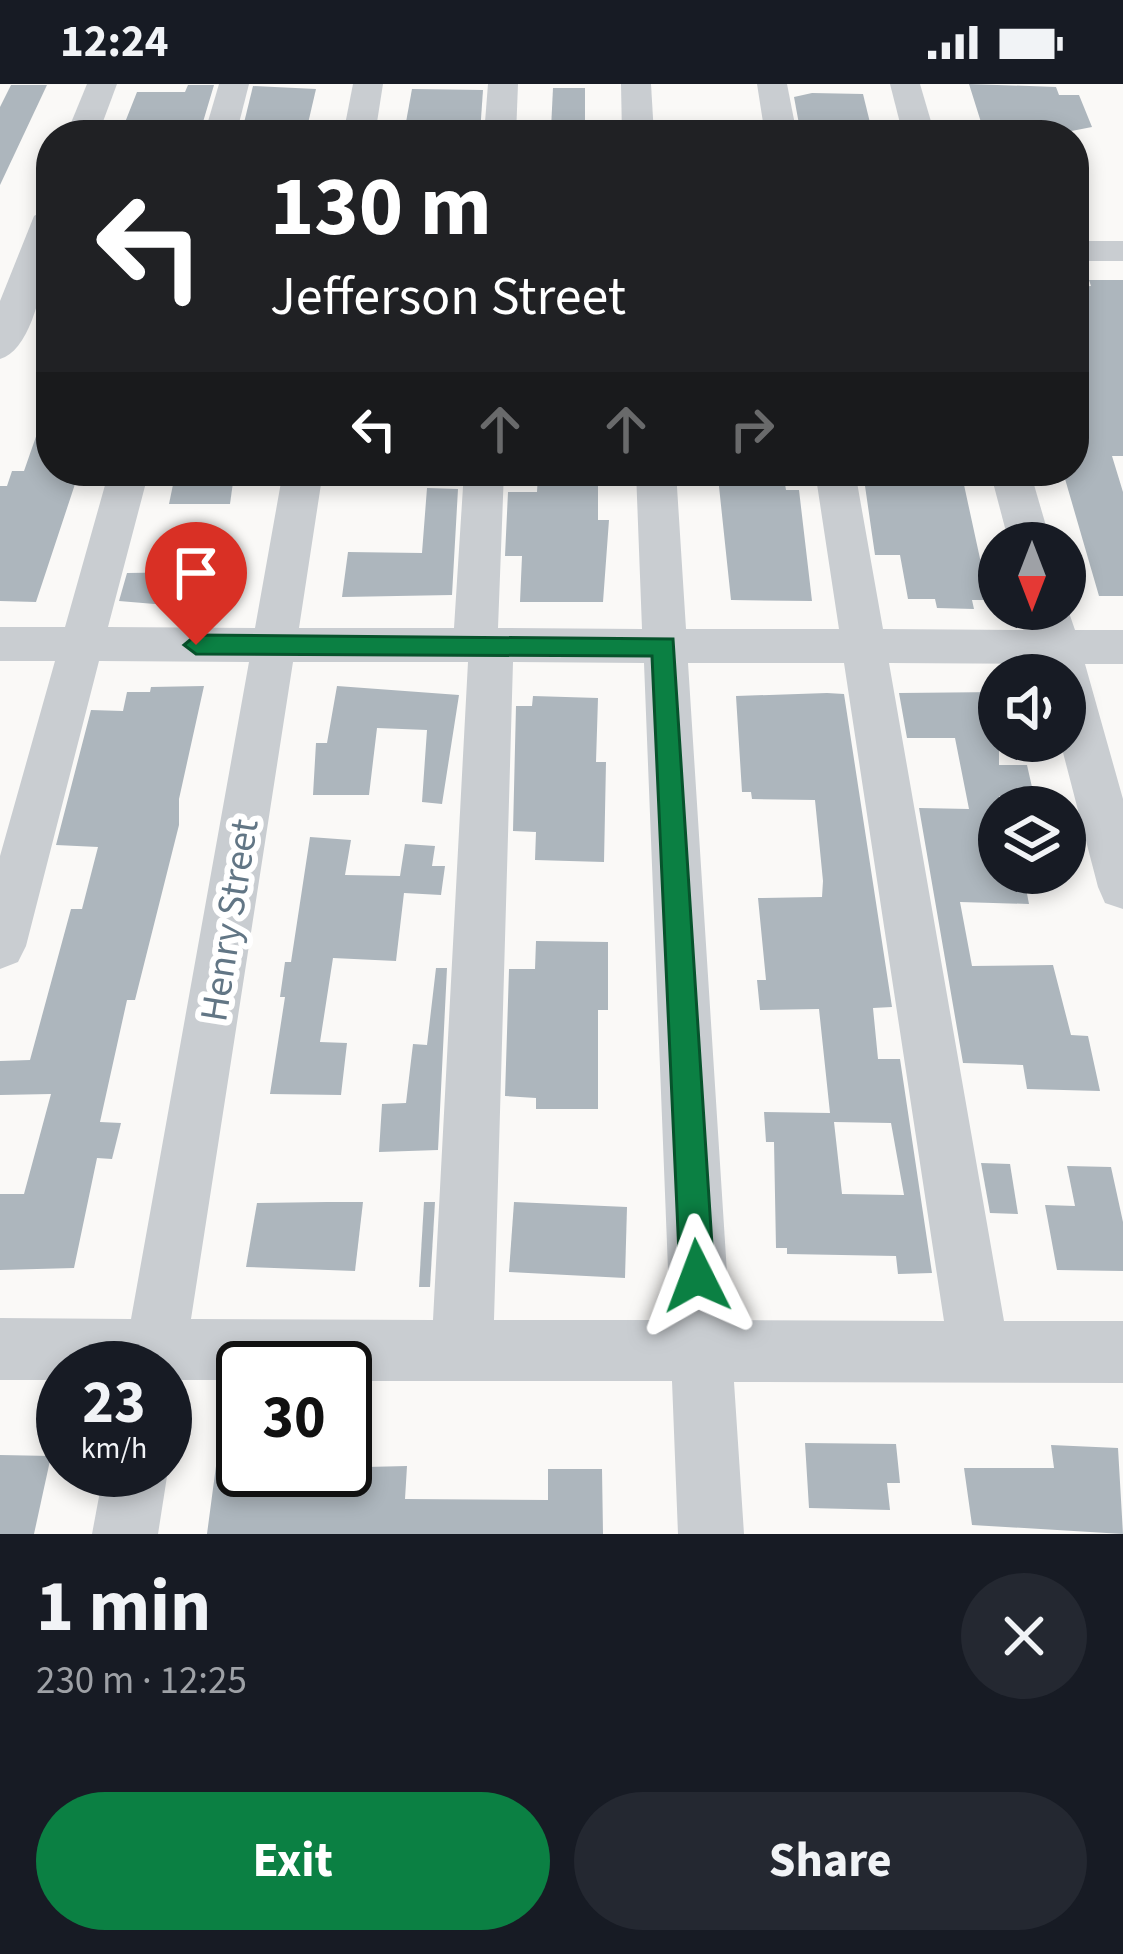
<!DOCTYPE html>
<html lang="en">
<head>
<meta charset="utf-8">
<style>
  body { margin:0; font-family:"Source Sans 3",sans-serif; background:#242831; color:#f1f3f6; height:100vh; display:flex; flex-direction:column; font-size:45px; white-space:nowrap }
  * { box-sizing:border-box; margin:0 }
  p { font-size:39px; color:#9ea1a6 }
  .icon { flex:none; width:66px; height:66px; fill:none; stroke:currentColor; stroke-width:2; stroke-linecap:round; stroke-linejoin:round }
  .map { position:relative; height:1450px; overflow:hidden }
  .drawer { display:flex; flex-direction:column; background:#171b24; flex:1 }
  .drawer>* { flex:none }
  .hud { position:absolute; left:36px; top:36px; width:1053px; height:366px; border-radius:48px; box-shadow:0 6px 18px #0003; background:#202124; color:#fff; overflow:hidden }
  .needle { width:78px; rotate:180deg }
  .controls { position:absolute; left:978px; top:438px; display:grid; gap:24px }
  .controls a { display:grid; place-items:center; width:108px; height:108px; border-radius:50%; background:#171b24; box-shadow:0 6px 18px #0003; font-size:60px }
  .speed { position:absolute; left:36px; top:1257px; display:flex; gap:24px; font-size:60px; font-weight:700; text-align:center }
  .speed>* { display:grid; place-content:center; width:156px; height:156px; border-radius:50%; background:#171b24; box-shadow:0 6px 18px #0003; line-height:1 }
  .speed small { font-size:30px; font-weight:400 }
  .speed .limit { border:6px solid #111; border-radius:18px; background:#fff; color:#111 }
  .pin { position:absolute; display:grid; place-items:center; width:102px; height:102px; color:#fff; margin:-123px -51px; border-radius:50% 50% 50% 0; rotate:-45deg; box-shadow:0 0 12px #0007 }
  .pin .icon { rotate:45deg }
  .me { position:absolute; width:132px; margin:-66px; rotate:357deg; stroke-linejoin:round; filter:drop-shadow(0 0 9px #0008) }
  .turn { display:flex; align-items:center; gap:42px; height:252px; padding:0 36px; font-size:54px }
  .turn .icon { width:156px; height:156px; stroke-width:2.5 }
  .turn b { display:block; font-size:84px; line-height:102px }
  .lanes { display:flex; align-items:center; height:114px; padding:0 36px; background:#0003; justify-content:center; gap:60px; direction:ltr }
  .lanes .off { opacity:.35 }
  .round { display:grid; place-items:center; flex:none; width:126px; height:126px; border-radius:63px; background:#242831 }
  .head { display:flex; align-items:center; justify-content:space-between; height:204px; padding:0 36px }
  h1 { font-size:72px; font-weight:700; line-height:90px }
  .primary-button { display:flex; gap:24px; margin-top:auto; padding:24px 36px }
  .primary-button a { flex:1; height:138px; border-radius:72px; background:#0b8043; color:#fff; font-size:48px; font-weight:700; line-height:138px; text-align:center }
  .primary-button a+a { background:#242831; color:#f1f3f6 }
  .status { display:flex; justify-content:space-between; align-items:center; height:84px; padding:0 60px; background:#171b24; direction:ltr }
  .status svg { height:33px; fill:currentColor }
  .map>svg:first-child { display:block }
</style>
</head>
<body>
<div class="status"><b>12:24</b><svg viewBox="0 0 49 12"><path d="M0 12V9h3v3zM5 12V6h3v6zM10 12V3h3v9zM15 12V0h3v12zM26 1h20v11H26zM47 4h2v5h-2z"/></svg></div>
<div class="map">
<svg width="1123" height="1450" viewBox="0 0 1123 1450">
  <rect width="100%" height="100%" fill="#faf9f7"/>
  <!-- building -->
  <g fill="#adb6bd" fill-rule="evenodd">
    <path d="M 969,0 L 1056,3 L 1059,11 L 1079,11 L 1092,43 L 1051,51 L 985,51 Z"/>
    <path d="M 11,1 L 47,1 L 0,101 L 0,23 Z"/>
    <path d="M 188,1 L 214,1 L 203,38 L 164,40 L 157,51 L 120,51 L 137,8 L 185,8 Z"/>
    <path d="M 253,2 L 316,5 L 306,48 L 243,43 Z"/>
    <path d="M 553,4 L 585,4 L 585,46 L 551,45 Z"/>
    <path d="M 412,5 L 483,6 L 480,49 L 404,49 Z"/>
    <path d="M 812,9 L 863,10 L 873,51 L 801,51 L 794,13 Z"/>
    <path d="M 1089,196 L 1123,196 L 1123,372 L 1112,372 L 1123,408 L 1123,512 L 1099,512 L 1063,388 L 1074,388 L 1074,203 L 1091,202 Z"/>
    <path d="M 47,321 L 51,388 L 79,388 L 36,518 L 0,517 L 0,402 L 7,402 L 12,387 L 24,387 Z"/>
    <path d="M 911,387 L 961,387 L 989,516 L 972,516 L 974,525 L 937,524 L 935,515 L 908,515 L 900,471 L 875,471 L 864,395 L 913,395 Z"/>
    <path d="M 175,391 L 234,391 L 230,420 L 169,420 Z"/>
    <path d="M 538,391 L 598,391 L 598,436 L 609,436 L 603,518 L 520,518 L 522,472 L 505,472 L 508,408 L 537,408 Z"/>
    <path d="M 718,393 L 784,394 L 786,406 L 799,406 L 812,517 L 731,516 Z"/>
    <path d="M 427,404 L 458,405 L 452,511 L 342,513 L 348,468 L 422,469 Z"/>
    <path d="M 191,488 L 190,494 L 220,494 L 214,525 L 119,517 L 127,489 Z"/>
    <path d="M 204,602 L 179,715 L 179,741 L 135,916 L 127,916 L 100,1038 L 121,1039 L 112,1075 L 97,1074 L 74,1184 L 0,1186 L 0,1110 L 24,1110 L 51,1010 L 0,1011 L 0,977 L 30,976 L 71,825 L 82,825 L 98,763 L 56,761 L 91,626 L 123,627 L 127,608 L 150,608 L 151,603 Z"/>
    <path d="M 337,602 L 459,611 L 442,720 L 422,718 L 427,646 L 377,644 L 369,711 L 313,711 L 316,659 L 327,659 Z"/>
    <path d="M 999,608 L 999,681 L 1027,681 L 1034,712 L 999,712 L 999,789 L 1023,789 L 1029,820 L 960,818 L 972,882 L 1053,881 L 1071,951 L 1088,952 L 1100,1007 L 1027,1005 L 1023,981 L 963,979 L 919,724 L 969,725 L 955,654 L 907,654 L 899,609 Z"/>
    <path d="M 827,609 L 844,610 L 892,923 L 873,924 L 878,975 L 900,975 L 932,1189 L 898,1190 L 896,1172 L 787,1170 L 787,1164 L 776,1164 L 774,1058 L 766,1058 L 764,1028 L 830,1029 L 819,925 L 760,926 L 757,896 L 766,896 L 758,814 L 822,813 L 823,797 L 815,716 L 752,715 L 751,708 L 742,708 L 736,612 ZM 834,1038 L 891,1039 L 904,1111 L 842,1110 Z"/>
    <path d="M 533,612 L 598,614 L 596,678 L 606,678 L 604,778 L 535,776 L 536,748 L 513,747 L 516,622 L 532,622 Z"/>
    <path d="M 310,753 L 351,756 L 345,791 L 400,792 L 405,760 L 435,762 L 432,782 L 445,782 L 441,811 L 404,809 L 396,877 L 333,874 L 320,958 L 347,959 L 341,1011 L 270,1010 L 285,913 L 280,913 L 285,878 L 291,878 Z"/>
    <path d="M 536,857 L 608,858 L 608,926 L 598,926 L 598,1025 L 536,1025 L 536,1014 L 505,1012 L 509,885 L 535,885 Z"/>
    <path d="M 436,884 L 447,884 L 438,1066 L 379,1068 L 382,1020 L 406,1019 L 413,960 L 427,961 Z"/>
    <path d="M 981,1079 L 1010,1080 L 1018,1130 L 990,1129 Z"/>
    <path d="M 1067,1082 L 1111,1083 L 1123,1138 L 1123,1187 L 1057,1186 L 1045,1121 L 1075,1122 Z"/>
    <path d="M 327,1118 L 363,1118 L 355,1187 L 246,1183 L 257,1119 Z"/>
    <path d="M 424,1118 L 435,1118 L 430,1203 L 419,1203 Z"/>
    <path d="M 514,1118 L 627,1123 L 625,1194 L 509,1188 Z"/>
    <path d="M 805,1359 L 896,1360 L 900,1399 L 887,1399 L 890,1426 L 809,1424 Z"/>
    <path d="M 1051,1361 L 1118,1364 L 1123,1450 L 972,1441 L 964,1384 L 1054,1384 Z"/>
    <path d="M 0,1371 L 51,1372 L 34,1450 L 0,1450 Z"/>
    <path d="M 216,1382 L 243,1382 L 243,1386 L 407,1382 L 405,1415 L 548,1416 L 548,1385 L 602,1385 L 603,1450 L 207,1450 Z"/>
  </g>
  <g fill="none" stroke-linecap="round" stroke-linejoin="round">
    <!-- minor -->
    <g fill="#c9cdd1" fill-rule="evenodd">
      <path d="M 87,0 L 117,0 L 98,51 L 66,51 Z"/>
      <path d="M 219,0 L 249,0 L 236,51 L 204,51 Z"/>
      <path d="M 353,0 L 383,0 L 375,51 L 343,51 Z"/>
      <path d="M 488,0 L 518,0 L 516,51 L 484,51 Z"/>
      <path d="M 621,0 L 651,0 L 654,51 L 622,51 Z"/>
      <path d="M 757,0 L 787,0 L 797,51 L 765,51 Z"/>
      <path d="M 890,0 L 920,0 L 935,51 L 903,51 Z"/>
      <path d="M 51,122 C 51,158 40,264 0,275 L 0,217 L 34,132 Z"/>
      <rect x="1074" y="157" width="49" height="20"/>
      <path d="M 109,387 L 149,387 L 108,543 L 255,544 L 283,387 L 323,387 L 299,544 L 454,544 L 464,387 L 504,387 L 498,544 L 642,545 L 636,387 L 676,387 L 686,545 L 839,545 L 815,387 L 855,387 L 883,545 L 1032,546 L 1026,525 L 1065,525 L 1065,517 L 1075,546 L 1123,546 L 1123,580 L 1085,580 L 1123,715 L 1123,825 L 1105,819 L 1098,803 L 1060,657 L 1065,657 L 1065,591 L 1043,591 L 1041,580 L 889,579 L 1004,1237 L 1123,1237 L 1123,1299 L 734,1298 L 744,1450 L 678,1450 L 672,1297 L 345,1297 L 345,1284 L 243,1284 L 243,1296 L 179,1296 L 165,1310 L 165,1284 L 63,1284 L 63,1296 L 0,1296 L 0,1234 L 131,1235 L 249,578 L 99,577 L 26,862 L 18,878 L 0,885 L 0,772 L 55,577 L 0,577 L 0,543 L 65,543 ZM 293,578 L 468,578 L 433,1236 L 191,1235 ZM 513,578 L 644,579 L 670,1236 L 494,1236 ZM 688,579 L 844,579 L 944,1237 L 730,1236 Z"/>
      <path d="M 990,387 L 1030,387 L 1051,459 L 1009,459 Z"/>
      <path d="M 165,1378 L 168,1386 L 158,1450 L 92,1450 L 104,1386 L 165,1386 Z"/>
    </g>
  </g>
  <!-- route -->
  <path fill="#0b8043" stroke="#07532c" stroke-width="3" d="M 196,551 L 673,555 L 714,1192 L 709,1204 L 697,1209 L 685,1204 L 680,1192 L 652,572 L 196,570 L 184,561 Z"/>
  <g text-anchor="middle" stroke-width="12" stroke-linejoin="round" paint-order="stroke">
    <!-- street labels -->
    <g font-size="39" fill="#627685" stroke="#fff">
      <text transform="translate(228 836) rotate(-81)" y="14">Henry Street</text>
    </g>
  </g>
</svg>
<div class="controls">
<a><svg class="needle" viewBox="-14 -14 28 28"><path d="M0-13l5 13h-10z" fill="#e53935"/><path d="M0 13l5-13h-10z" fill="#9ea1a6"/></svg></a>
<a><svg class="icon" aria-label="sound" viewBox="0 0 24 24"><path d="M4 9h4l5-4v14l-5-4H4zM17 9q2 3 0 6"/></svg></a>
<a><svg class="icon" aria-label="layers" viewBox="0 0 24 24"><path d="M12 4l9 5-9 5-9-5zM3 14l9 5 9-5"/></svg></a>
</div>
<div class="speed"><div>23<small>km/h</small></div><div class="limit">30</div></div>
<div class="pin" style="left:196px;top:561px;background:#d93025"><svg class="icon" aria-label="arrive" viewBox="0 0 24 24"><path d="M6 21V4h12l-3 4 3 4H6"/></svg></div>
<svg class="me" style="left:697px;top:1192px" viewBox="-20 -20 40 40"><path d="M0-17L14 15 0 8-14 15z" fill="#0b8043" stroke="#fff" stroke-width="4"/></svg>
<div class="hud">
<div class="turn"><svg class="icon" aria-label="left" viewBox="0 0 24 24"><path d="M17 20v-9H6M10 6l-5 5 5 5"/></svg><div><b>130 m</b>Jefferson Street</div></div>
<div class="lanes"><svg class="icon" aria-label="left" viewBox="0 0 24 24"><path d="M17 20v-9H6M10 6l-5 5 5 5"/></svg><svg class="icon off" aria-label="ahead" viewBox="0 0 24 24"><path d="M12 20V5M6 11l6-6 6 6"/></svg><svg class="icon off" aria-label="ahead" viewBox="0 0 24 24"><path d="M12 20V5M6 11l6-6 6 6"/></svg><svg class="icon off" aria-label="right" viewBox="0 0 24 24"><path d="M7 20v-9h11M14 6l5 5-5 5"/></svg></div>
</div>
</div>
<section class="drawer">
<div class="head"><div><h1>1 min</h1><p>230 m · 12:25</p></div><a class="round"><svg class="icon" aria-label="close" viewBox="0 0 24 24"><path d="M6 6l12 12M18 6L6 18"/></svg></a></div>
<div class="primary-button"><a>Exit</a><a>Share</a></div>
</section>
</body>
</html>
